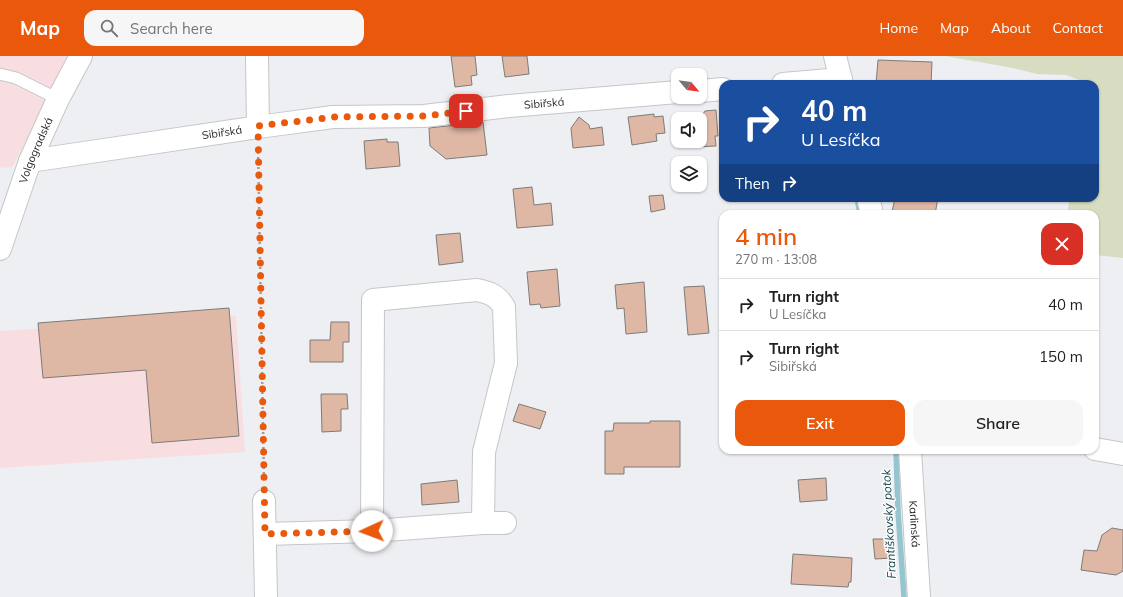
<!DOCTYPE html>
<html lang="en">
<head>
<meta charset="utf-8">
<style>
  body { margin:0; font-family:Mulish,sans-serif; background:#f6f6f6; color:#202124; height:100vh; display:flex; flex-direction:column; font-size:15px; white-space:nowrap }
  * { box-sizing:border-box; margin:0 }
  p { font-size:13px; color:#757577 }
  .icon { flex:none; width:22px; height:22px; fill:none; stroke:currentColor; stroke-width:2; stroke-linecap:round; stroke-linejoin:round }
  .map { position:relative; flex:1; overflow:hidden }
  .details { position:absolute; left:719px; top:154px; width:380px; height:244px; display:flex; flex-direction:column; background:#fff; border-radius:12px; box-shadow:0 1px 3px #0004 }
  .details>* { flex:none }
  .hud { position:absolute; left:719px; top:24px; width:380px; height:122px; border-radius:12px; box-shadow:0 1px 3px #0004; background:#1a4fa0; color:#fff; overflow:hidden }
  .needle { width:26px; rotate:119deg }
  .buttons { position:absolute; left:671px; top:12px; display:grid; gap:8px }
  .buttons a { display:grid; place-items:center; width:36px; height:36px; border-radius:8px; background:#fff; box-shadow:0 1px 3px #0004; font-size:20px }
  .pin { position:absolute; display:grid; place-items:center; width:34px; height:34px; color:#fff; margin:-17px; border-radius:8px; box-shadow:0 2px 6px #0006 }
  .me { position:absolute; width:44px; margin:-22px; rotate:268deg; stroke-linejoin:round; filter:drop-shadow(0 0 3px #0008) }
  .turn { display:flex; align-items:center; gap:14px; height:84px; padding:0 16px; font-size:18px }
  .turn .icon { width:52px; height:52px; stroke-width:2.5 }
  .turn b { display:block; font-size:28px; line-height:34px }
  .then { display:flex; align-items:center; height:38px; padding:0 16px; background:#0003; gap:8px; font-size:15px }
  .round { display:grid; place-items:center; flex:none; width:42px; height:42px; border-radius:12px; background:#f6f6f6 }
  .headline { display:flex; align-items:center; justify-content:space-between; height:68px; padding:0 16px }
  h1 { font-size:24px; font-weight:600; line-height:30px; color:#ea580c }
  .primary-button { display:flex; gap:8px; margin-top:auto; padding:8px 16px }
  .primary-button a { flex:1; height:46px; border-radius:12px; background:#ea580c; color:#fff; font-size:16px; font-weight:600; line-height:46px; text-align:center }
  .primary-button a+a { background:#f6f6f6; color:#202124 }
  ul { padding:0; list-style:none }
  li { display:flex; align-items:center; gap:12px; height:52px; padding:0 16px; border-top:1px solid #e0e0e0 }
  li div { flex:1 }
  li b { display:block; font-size:15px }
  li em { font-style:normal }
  header { display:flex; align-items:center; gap:24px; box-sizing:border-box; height:56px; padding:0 20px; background:#ea580c; color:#fff }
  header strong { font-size:19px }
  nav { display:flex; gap:22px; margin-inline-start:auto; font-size:14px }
  .search { width:280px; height:36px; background:#f6f6f6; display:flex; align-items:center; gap:10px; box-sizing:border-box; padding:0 14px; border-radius:12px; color:#757577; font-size:15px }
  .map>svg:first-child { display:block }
</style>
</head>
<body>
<header>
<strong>Map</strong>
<div class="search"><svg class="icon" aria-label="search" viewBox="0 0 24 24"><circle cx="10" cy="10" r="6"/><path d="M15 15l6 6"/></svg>Search here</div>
<nav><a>Home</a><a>Map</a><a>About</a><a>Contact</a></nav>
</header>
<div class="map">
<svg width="1123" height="541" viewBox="0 0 1123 541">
  <rect width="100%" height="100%" fill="#eeeff2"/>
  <!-- industrial -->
  <g fill="#f9dee1">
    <path d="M 0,0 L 73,0 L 12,111 L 0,112 Z"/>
    <path d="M 236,260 L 245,396 L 0,412 L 0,275 Z"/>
  </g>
  <!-- green -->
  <path fill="#d8dcc0" d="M 945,0 L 1123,0 L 1123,202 L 1095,199 L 1095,158 L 1068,158 L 1069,142 L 1095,142 L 1095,28 L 1085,28 L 1085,26 L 1066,19 L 1037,18 L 1013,12 Z"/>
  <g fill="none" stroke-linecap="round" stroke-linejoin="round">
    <!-- stream -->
    <g stroke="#95c6cf" stroke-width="5.5">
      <path d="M 857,142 L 860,158"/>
      <path d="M 896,394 L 898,455 L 904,541"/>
    </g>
  </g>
  <!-- building -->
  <g fill="#dfb8a5" stroke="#7e7b79">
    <path d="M 451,0 L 475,0 L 477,19 L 471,20 L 472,29 L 455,31 Z"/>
    <path d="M 502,0 L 527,0 L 529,18 L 505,21 Z"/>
    <path d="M 878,4 L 932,6 L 931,28 L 876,28 Z"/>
    <path d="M 716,54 L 718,80 L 715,80 L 716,90 L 696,91 L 696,85 L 700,85 L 700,63 L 695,63 L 694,58 L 703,58 L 705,55 Z"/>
    <path d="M 654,58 L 654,61 L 663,60 L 665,77 L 656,78 L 657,85 L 632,89 L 628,61 Z"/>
    <path d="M 579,61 L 589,69 L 590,73 L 602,71 L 604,89 L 573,92 L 571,72 Z"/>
    <path d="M 483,66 L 487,99 L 446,103 L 430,90 L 429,72 Z"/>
    <path d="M 387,83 L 387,86 L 398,86 L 400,110 L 366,113 L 364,85 Z"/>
    <path d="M 532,131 L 534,149 L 551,147 L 553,169 L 517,172 L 513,133 Z"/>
    <path d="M 663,139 L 665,153 L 651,156 L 649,140 Z"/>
    <path d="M 895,142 L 938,142 L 935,158 L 903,158 L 892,156 Z"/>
    <path d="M 460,177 L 463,206 L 439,209 L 436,179 Z"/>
    <path d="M 557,213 L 560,250 L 541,252 L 540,248 L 530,249 L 527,216 Z"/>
    <path d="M 644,226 L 647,276 L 626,278 L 624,252 L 617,253 L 615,229 Z"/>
    <path d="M 704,230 L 709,277 L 688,279 L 684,231 Z"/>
    <path d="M 229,252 L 239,380 L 152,387 L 146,314 L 43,322 L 38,267 Z"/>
    <path d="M 331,266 L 349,266 L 349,286 L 343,286 L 343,306 L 310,306 L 310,284 L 330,284 Z"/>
    <path d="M 321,338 L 347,338 L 348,353 L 341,353 L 341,375 L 322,376 Z"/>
    <path d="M 519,348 L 546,356 L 540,373 L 513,365 Z"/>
    <path d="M 650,365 L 680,365 L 680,411 L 624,411 L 624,418 L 605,418 L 605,375 L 613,375 L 614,367 L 650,367 Z"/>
    <path d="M 826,422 L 827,444 L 800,446 L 798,424 Z"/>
    <path d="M 457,424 L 459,446 L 422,449 L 421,428 Z"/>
    <path d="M 1112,472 L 1123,474 L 1123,515 L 1116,519 L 1081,514 L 1084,494 L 1097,495 L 1102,479 Z"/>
    <path d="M 873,483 L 891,483 L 892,502 L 875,503 Z"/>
    <path d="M 793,498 L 852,502 L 851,526 L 849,526 L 848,531 L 791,528 Z"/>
  </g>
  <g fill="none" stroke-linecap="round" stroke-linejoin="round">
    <!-- lane casing -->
    <g stroke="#c5c6c9" stroke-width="13">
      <path id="lane" d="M 0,18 L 16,22 L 58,43"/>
    </g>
    <!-- street casing -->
    <g stroke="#c5c6c9" stroke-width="24">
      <g id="street">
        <path d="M 257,0 L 258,71"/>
        <path d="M 835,0 L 842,28"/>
        <path d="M 783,28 L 841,23"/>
        <path d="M 700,35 L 723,33"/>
        <path id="s1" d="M 30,105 L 258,71 L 333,61 L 424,60 L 509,50 L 678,36"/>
        <path d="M 868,142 L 872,158"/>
        <path id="s2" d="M 0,193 L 30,105 L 58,43 L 81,0"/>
        <path d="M 1095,393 L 1123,398"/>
        <path id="s3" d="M 910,394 L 919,541"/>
        <path d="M 264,445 L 266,541"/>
        <path d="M 483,467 L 505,467"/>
        <path d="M 265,478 L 372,475 L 483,467 L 484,396 L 506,307 L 504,251 C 497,239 490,237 477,234 L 373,244 L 372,475"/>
      </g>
    </g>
    <!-- path -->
    <path stroke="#9e9ea0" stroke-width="2.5" stroke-dasharray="2 3" stroke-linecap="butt" d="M 258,91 L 264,426"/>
    <!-- lane -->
    <use href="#lane" stroke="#fff" stroke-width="11"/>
    <!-- street -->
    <use href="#street" stroke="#fff" stroke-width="22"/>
  </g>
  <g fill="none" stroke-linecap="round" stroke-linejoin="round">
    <!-- route -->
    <path stroke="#ea580c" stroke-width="7" stroke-dasharray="0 12.6" d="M 372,475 L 265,478 L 258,70 L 334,61 L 424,60 L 466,55"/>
  </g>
  <g text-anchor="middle" stroke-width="3" stroke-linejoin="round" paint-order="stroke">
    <!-- street labels -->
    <g font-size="11" fill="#272728" stroke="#fcfdff">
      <text dy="4" stroke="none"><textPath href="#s1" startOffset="518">Sibiřská</textPath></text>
      <text dy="4" stroke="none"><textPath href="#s1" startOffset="194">Sibiřská</textPath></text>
      <text dy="4" stroke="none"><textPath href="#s2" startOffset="105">Volgogradská</textPath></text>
      <text dy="4" stroke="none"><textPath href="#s3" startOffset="74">Karlinská</textPath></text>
    </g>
    <!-- water labels -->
    <g font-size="12" font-style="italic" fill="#16434a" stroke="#fcfdff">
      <text transform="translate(889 468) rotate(-93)" y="4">Františkovský potok</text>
    </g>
  </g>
</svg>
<div class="buttons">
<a><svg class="needle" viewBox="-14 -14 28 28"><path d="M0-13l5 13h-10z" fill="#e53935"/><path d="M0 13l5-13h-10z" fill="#757577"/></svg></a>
<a><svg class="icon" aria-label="sound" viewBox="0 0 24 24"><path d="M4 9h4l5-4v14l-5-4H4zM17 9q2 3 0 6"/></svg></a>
<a><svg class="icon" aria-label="layers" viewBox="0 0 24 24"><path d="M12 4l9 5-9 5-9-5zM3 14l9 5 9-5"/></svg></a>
</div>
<div class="pin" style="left:466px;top:55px;background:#d93025"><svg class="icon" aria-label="arrive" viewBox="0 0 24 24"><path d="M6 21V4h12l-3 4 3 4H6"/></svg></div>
<svg class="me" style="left:372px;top:475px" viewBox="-20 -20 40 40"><circle r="19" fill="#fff"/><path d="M0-13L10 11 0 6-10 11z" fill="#ea580c"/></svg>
<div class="hud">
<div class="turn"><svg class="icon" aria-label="right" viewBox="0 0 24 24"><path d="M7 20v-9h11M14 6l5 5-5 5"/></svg><div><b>40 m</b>U Lesíčka</div></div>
<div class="then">Then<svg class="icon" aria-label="right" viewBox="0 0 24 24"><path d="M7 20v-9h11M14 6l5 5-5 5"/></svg></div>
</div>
<section class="details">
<div class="headline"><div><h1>4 min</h1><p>270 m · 13:08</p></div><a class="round" style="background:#d93025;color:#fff"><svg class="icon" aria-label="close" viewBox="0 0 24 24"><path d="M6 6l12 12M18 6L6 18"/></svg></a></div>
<ul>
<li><svg class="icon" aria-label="right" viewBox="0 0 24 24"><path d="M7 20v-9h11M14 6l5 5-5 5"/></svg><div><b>Turn right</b><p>U Lesíčka</p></div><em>40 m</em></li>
<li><svg class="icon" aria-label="right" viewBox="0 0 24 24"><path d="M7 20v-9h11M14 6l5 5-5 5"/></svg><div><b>Turn right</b><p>Sibiřská</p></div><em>150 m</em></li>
</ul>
<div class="primary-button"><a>Exit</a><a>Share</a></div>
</section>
</div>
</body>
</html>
